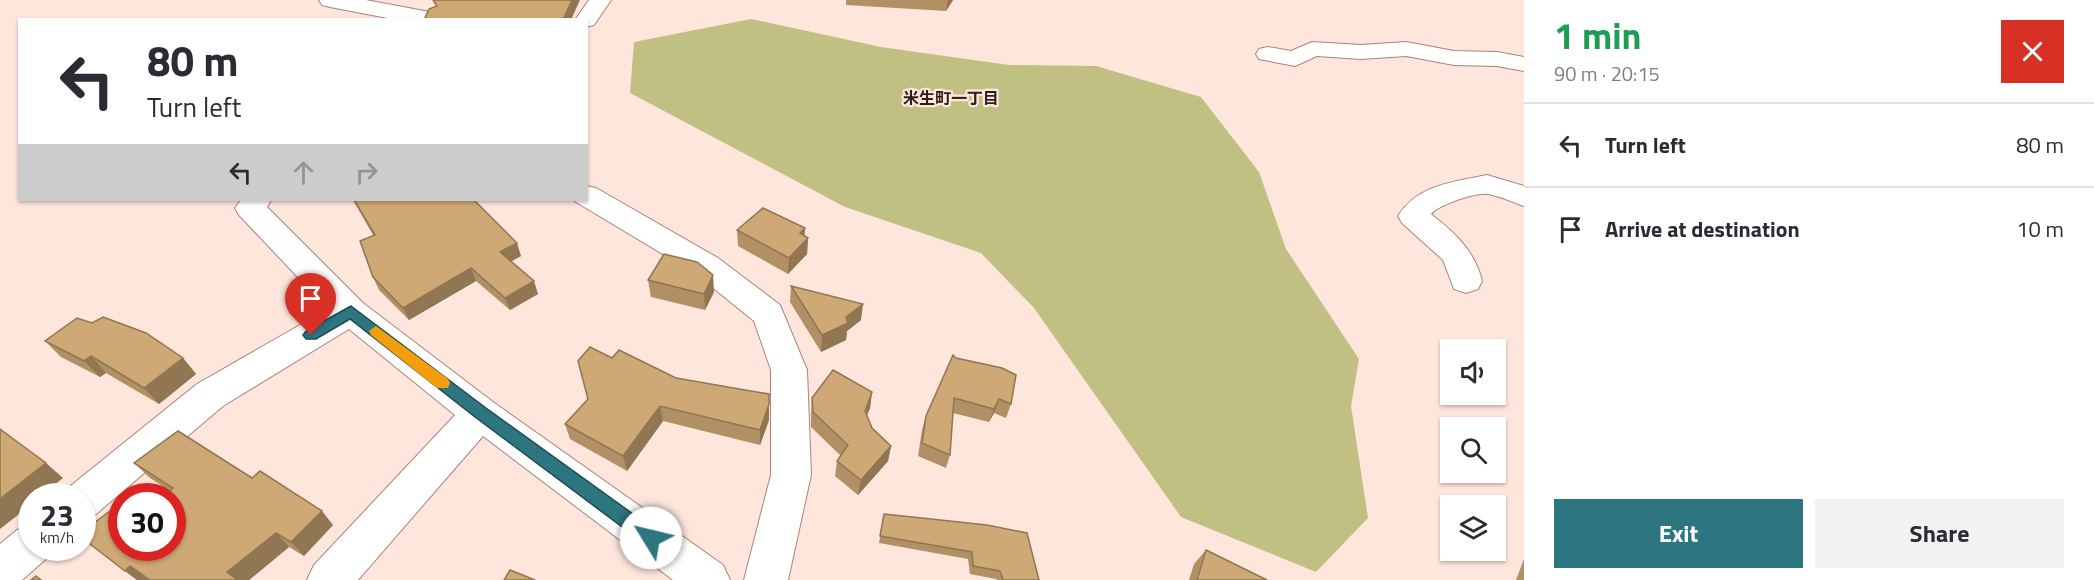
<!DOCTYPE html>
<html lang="en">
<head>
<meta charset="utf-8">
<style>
  body { margin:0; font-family:"Titillium Web","Noto Sans JP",sans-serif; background:#f2f2f3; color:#2b2b33; height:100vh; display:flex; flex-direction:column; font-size:22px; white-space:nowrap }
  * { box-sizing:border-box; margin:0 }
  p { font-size:20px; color:#7c7c81 }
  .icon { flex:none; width:33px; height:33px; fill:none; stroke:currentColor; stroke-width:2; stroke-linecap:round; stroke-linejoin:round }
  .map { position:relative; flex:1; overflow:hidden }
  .sheet { display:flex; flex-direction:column; background:#fff; width:570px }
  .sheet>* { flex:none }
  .banner { position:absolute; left:18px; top:18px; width:570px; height:183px; border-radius:0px; box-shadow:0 2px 4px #0004; background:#fff; color:#2b2b33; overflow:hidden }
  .fabs { position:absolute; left:1440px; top:339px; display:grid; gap:12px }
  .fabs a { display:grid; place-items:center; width:66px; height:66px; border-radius:0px; background:#fff; box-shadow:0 2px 4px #0004; font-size:30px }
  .speed { position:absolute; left:18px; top:483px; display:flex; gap:12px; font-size:30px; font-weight:700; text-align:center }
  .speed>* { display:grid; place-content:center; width:78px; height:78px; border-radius:50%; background:#fff; box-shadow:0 2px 4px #0004; line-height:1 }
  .speed small { font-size:15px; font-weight:400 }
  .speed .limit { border:9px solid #d22; background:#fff; color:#111 }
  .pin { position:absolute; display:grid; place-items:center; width:51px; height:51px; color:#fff; margin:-62px -26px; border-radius:50% 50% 50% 0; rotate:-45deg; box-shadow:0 0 6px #0007 }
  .pin .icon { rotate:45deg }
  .me { position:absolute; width:66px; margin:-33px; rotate:306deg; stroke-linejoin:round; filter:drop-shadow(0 0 4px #0008) }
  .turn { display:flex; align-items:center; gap:21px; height:126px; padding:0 30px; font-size:27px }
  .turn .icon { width:78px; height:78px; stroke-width:2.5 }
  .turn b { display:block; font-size:42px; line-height:51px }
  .lanes { display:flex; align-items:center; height:57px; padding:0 30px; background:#0003; justify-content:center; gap:30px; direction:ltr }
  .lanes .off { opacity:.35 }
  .round { display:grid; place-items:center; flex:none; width:63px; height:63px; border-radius:0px; background:#f2f2f3 }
  .overview { display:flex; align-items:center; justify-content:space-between; height:102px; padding:0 30px }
  h1 { font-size:36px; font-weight:700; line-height:45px; color:#1e9e55 }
  .button { display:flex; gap:12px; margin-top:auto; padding:12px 30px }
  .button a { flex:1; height:69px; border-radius:0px; background:#2d757f; color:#fff; font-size:24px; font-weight:700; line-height:69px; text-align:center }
  .button a+a { background:#f2f2f3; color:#2b2b33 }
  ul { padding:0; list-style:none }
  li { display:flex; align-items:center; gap:18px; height:84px; padding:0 30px; border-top:2px solid #e1e1e2 }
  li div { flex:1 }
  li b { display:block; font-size:22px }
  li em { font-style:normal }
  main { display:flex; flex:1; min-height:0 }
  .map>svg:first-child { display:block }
</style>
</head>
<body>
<main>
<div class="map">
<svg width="1524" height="580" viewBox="0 0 1524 580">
  <rect width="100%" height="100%" fill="#fee6dd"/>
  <!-- forest -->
  <path fill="#c1c083" d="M 751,19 L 881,47 L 1009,65 L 1096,66 L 1201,97 L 1259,172 L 1286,249 L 1359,359 L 1351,406 L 1368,518 L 1316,572 L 1181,517 L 1034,308 L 981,253 L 845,207 L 630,93 L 634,42 Z"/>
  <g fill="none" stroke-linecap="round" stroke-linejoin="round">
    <!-- minor casing -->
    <g stroke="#a98478" stroke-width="2">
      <g id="minor">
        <path d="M 319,0 L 366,0 L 435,13 L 438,18 L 398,20 L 330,7 L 322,5 Z"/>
        <path d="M 589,0 L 611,0 L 594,25 L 586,27 L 586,20 L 575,20 Z"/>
        <path d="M 1312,42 L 1361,45 L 1406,42 L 1454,51 L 1497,52 L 1524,57 L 1524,71 L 1497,66 L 1454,65 L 1406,56 L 1361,59 L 1317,56 L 1295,66 L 1259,59 L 1256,54 L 1259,49 L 1268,47 L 1291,51 Z"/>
        <path d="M 1487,175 L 1524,186 L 1524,206 C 1512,202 1500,196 1488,194 C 1475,192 1439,205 1431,214 C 1455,233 1475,251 1482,281 L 1478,289 L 1466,293 L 1454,289 L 1443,260 L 1402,223 L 1398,216 C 1417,185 1453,182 1487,175 Z"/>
        <path d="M 586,186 L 596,188 L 718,258 L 780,305 L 807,370 L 811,475 L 788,580 L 744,580 L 771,475 L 771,370 L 754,321 L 696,274 L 576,202 L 574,200 L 586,200 Z"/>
        <path d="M 241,200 L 271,200 L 267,207 L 363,303 L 493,402 L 723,565 L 730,580 L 673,580 L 483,436 L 358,580 L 307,580 L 314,565 L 455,415 L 349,329 L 223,406 L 96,514 L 82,519 L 82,496 L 64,496 L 68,488 L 197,384 L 328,309 L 239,215 L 235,208 Z"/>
        <path d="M 32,524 L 32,548 L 52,548 L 47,558 L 22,580 L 0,580 L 0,544 L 17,530 Z"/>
      </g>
    </g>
    <!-- minor -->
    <use href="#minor" fill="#fff" fill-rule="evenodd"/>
  </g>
  <!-- wall -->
  <g fill="#b19065">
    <path d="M 846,0 L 953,0 L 946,11 L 846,5 Z"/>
    <path d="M 353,200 L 474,200 L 521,256 L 511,261 L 538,294 L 510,310 L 476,281 L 409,320 L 379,290 L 373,277 L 373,235 Z"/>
    <path d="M 805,228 L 804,235 L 808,238 L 807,254 L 788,274 L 738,246 L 737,230 Z"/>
    <path d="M 648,280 L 714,292 L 705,310 L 651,297 Z"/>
    <path d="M 791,286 L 861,320 L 847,331 L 846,340 L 821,352 L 790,302 Z"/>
    <path d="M 45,341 L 183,358 L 196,374 L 159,404 L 106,373 L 100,377 L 61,357 Z"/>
    <path d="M 612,358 L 676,378 L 769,420 L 760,445 L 663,421 L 627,471 L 570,439 L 565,424 L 588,399 Z"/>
    <path d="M 956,358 L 1011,404 L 1006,418 L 994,413 L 989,422 L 953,413 L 950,455 L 946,468 L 918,456 L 922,430 L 926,416 Z"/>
    <path d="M 872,392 L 870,408 L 867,415 L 872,428 L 891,446 L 888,461 L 858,495 L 835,476 L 837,461 L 841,456 L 811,427 L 811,414 L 812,398 Z"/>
    <path d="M 134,463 L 252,478 L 333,525 L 304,556 L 289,547 L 249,580 L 137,580 L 82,538 L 122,548 L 170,491 L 150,478 Z"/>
    <path d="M 884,514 L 1039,580 L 997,580 L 996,579 L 970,574 L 968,559 L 879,543 Z"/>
    <path d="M 1206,550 L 1267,580 L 1189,580 L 1194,564 Z"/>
    <path d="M 1524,559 L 1524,580 L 1516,580 Z"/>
  </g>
  <!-- shaded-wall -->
  <g fill="#907652">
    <path d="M 572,0 L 580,0 L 571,20 L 563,20 Z"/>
    <path d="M 948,0 L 953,0 L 946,11 Z"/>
    <path d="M 805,228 L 804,242 L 808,238 L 807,254 L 788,274 L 789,258 L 800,233 Z"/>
    <path d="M 517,243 L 521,256 L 505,265 L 500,252 Z"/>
    <path d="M 471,268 L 476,281 L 409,320 L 403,308 Z"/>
    <path d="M 713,275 L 714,292 L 705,310 L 704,294 Z"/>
    <path d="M 534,281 L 538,294 L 510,310 L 505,298 Z"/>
    <path d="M 863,304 L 861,320 L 847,331 L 846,340 L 821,352 L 822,335 Z"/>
    <path d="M 91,356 L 106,373 L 100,377 L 84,361 Z"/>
    <path d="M 183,358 L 196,374 L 159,404 L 144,388 Z"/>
    <path d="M 872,392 L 870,408 L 863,426 L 865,411 Z"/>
    <path d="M 999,399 L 994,413 L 989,422 L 994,409 Z"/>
    <path d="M 769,404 L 769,420 L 760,445 L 760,430 Z"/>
    <path d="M 660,406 L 663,421 L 627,471 L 623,456 Z"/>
    <path d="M 891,446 L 888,461 L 858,495 L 861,480 Z"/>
    <path d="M 46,463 L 63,478 L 40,496 L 32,496 L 32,504 L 0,529 L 0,499 Z"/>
    <path d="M 322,511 L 333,525 L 304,556 L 291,542 Z"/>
    <path d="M 276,533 L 289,547 L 249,580 L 236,580 L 227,572 Z"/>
    <path d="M 130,566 L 148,580 L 137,580 L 125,571 Z"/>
  </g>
  <!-- building -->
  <g fill="#cea875" stroke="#907652" stroke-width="1.5">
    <path d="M 433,0 L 572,0 L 563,20 L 424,20 L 429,9 L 437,6 Z"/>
    <path d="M 354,200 L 474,200 L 517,243 L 500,252 L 534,281 L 505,298 L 471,268 L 403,308 L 373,277 L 360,241 L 375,235 Z"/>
    <path d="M 763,208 L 805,228 L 800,233 L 808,238 L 789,258 L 737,230 Z"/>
    <path d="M 664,254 L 697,262 L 713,275 L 704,294 L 648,280 Z"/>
    <path d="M 791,286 L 863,304 L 846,317 L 848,323 L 822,335 Z"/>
    <path d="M 103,317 L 146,333 L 183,358 L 144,388 L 91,356 L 84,361 L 45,341 L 77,318 L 92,323 Z"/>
    <path d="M 590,347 L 612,358 L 619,350 L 676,378 L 769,394 L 769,404 L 760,430 L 660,406 L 623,456 L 565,424 L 588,399 L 578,361 Z"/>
    <path d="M 953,355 L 956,358 L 1002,368 L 1016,375 L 1011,404 L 999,399 L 994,409 L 954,398 L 950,455 L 922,443 L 926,416 Z"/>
    <path d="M 833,370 L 872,392 L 865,411 L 872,428 L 891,446 L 861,480 L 837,461 L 848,445 L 813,412 L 812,398 Z"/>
    <path d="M 0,429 L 46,463 L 0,499 Z"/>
    <path d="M 178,431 L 252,478 L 260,471 L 322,511 L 291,542 L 276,533 L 227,572 L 236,579 L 236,580 L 150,580 L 130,566 L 125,571 L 82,538 L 82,532 L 110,511 L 122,520 L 122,548 L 172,548 L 172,496 L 163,496 L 173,488 L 134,463 Z"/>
    <path d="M 884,514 L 987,525 L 1027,533 L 1039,580 L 1003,580 L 1000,571 L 973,566 L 972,552 L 880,536 Z"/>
    <path d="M 1206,550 L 1267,580 L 1197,580 Z"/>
    <path d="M 510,570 L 535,580 L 504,580 Z"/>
    <path d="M 36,576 L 41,580 L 31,580 Z"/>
  </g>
  <!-- route -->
  <path fill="#2d757f" stroke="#1d4c53" stroke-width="1.5" d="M 351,306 L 486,408 L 658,532 L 660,538 L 658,544 L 651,546 L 645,544 L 475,417 L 350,319 L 316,339 L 306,339 L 303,335 L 306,331 Z"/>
  <!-- slow -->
  <path fill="#f59e0b" d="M 376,326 L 448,379 L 450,383 L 448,388 L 437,388 L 371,335 L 369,331 Z"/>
  <g text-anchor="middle" stroke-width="4.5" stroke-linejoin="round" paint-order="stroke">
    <!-- far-neighbourhood labels -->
    <g font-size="16" font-weight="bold" fill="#2c1d18" stroke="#fee6dd">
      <text x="951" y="104">米生町一丁目</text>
    </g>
  </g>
</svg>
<div class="fabs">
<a><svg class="icon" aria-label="sound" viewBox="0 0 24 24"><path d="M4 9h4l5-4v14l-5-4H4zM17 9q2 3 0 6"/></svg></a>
<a><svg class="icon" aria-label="search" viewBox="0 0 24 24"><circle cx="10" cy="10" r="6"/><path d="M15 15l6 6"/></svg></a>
<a><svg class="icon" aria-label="layers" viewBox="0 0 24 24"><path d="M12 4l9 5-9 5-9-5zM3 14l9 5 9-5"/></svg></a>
</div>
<div class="speed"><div>23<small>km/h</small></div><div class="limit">30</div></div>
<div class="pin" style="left:311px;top:335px;background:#d93025"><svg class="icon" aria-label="arrive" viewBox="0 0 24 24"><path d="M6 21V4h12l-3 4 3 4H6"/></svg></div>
<svg class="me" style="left:651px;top:538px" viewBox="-20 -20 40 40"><circle r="19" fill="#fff"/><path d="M0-13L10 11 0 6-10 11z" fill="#2d757f"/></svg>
<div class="banner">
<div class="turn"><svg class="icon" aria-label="left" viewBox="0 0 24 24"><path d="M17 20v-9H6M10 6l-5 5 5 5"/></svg><div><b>80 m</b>Turn left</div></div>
<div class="lanes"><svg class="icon" aria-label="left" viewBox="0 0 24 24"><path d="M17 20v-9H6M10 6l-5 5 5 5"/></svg><svg class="icon off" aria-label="ahead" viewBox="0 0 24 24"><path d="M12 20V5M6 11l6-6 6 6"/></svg><svg class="icon off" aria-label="right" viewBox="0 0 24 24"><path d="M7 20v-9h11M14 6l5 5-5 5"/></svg></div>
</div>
</div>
<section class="sheet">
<div class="overview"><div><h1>1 min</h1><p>90 m · 20:15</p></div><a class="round" style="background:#d93025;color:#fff"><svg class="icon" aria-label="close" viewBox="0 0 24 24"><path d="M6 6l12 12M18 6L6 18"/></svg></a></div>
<ul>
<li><svg class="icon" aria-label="left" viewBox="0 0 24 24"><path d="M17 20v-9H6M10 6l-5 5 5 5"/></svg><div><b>Turn left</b></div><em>80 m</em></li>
<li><svg class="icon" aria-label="arrive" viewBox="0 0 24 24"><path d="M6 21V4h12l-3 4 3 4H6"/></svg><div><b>Arrive at destination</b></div><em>10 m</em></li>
</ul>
<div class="button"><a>Exit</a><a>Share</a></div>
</section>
</main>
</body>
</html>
